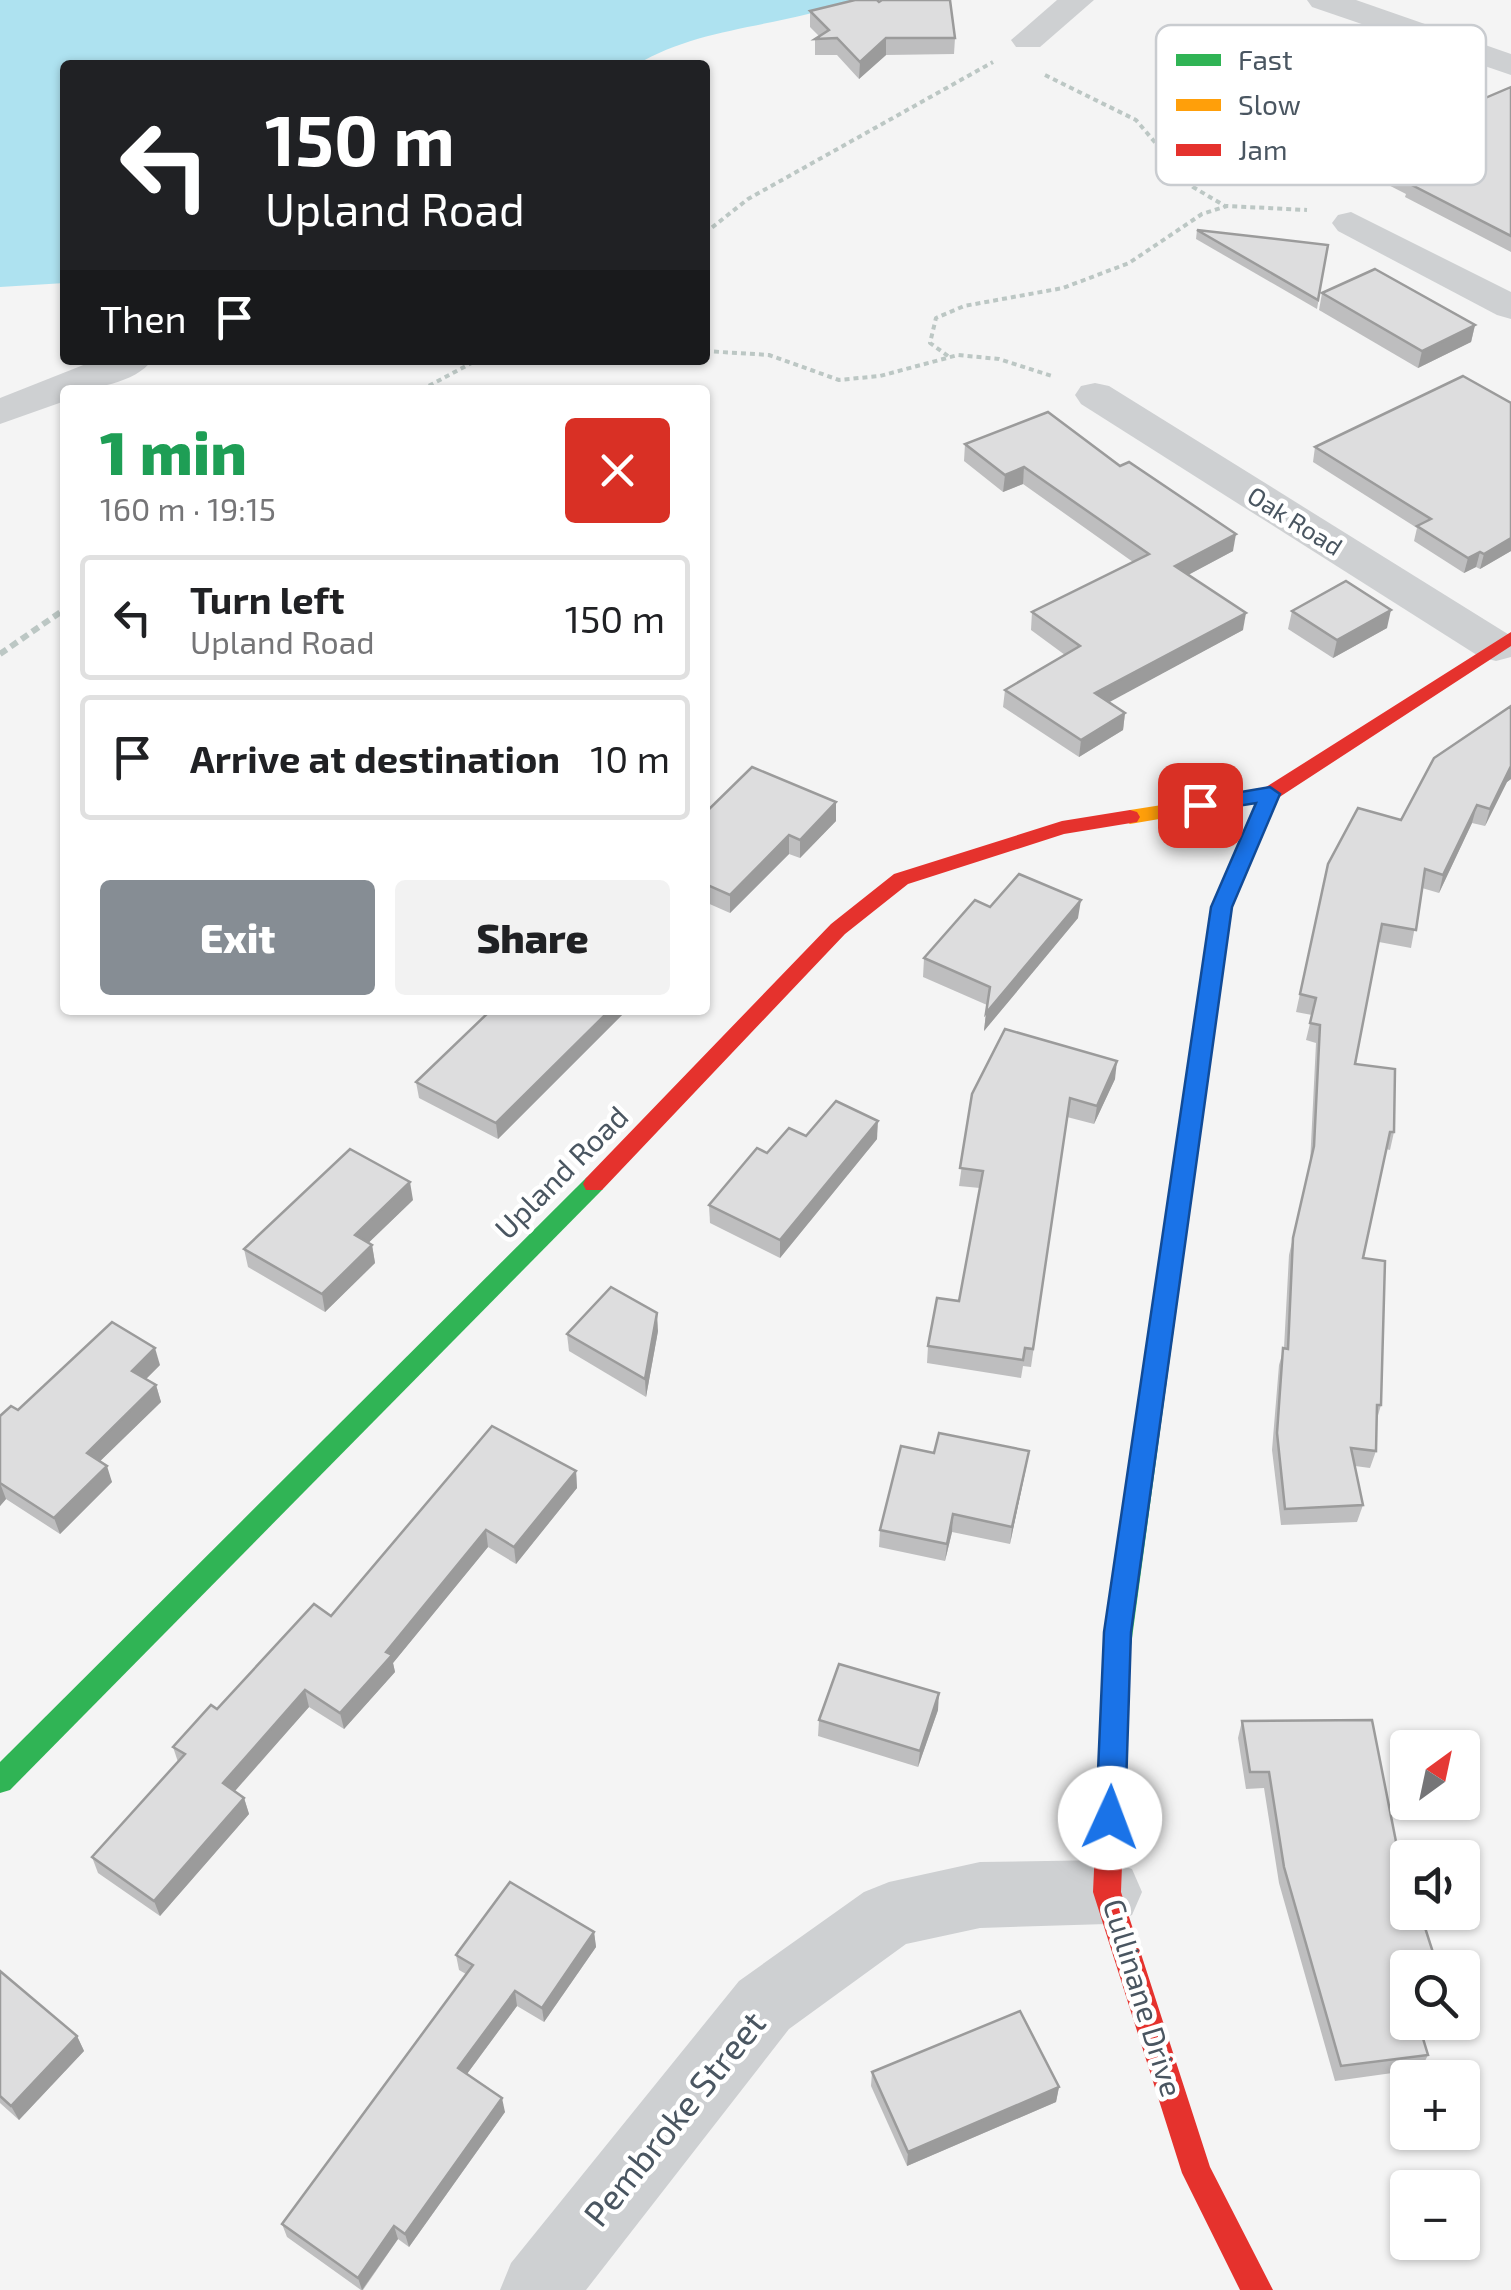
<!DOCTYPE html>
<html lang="en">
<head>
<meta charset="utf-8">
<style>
  body { margin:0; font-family:"Exo 2",sans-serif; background:#f2f2f2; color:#202124; height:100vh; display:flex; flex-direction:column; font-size:38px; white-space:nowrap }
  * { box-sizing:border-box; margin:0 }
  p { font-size:32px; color:#757577 }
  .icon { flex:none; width:55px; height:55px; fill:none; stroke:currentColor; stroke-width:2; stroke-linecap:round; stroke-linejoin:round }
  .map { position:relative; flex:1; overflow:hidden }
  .details { position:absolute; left:60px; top:385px; width:650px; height:630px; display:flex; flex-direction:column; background:#fff; border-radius:10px; box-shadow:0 2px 8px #0004 }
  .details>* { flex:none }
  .hud { position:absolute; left:60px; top:60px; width:650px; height:305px; border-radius:10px; box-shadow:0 2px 8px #0004; background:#202124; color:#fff; overflow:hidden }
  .needle { width:65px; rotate:33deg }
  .controls { position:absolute; left:1390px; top:1730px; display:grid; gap:20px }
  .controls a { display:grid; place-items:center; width:90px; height:90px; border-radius:10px; background:#fff; box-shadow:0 2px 8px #0004; font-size:50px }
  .pin { position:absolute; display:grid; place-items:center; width:85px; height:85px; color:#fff; margin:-42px; border-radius:20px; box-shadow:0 5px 15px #0006 }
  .me { position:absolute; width:110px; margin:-55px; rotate:2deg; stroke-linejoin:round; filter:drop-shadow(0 0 8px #0008) }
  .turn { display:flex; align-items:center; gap:35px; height:210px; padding:0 40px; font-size:45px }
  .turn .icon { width:130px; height:130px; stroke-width:2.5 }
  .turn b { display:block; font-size:70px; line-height:85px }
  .then { display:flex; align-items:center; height:95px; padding:0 40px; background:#0003; gap:20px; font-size:38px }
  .round { display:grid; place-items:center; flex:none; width:105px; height:105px; border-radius:10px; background:#f2f2f2 }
  .overview { display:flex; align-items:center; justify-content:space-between; height:170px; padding:0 40px }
  h1 { font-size:60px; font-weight:800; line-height:75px; color:#1e9e55 }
  .primary-button { display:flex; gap:20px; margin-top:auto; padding:20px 40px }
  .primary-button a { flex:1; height:115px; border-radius:10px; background:#868d94; color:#fff; font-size:40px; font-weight:800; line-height:115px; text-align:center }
  .primary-button a+a { background:#f2f2f2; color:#202124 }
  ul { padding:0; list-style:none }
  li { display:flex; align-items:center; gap:30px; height:125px; margin:0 20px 15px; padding:0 20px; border:5px solid #e0e0e0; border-radius:10px }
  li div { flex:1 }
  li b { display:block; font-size:38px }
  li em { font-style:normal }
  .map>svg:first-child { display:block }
</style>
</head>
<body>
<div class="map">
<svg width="1511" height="2290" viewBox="0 0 1511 2290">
  <rect width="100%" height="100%" fill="#f4f4f4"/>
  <!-- water -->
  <path fill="#aee2f0" d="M 0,0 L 853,0 C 782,28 702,25 636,65 L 65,65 L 65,283 L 0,287 Z"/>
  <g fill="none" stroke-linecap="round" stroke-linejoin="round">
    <!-- path-far1 -->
    <g stroke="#bcc7c4" stroke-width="4" stroke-dasharray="5 4" stroke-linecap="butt">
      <path d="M 1045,75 L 1136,120 L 1193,187 L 1225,206"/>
      <path d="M 705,233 L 748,199 L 993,62"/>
      <path d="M 705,351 L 769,355 L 839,380 L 880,376 L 958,355 L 999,359 L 1052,376"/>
      <path d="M 948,356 L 930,343 L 936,318 L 964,306 L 1063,288 L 1129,263 L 1202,214 L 1227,206 L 1307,210"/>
      <path d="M 421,390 L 477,360"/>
    </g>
    <!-- path -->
    <path stroke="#bcc7c4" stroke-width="6" stroke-dasharray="8 5" stroke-linecap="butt" d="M 0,654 L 65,609"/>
    <!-- street -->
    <g fill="#ced0d2" fill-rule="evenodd">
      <path d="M 1057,0 L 1094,0 L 1040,47 L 1016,47 L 1011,40 Z"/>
      <path d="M 1307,0 L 1356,0 L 1511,54 L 1511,75 L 1312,7 Z"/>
      <path d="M 1351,212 L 1511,292 L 1511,319 L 1497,315 L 1338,231 L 1332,223 L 1338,215 Z"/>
      <path d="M 96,360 L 152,360 C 136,383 91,390 65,390 L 65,401 L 0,424 L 0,398 Z"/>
      <path d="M 1095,383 L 1109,386 L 1511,636 L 1511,657 L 1496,661 L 1480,657 L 1081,404 L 1075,395 L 1081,386 Z"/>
      <path d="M 1107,1860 L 1132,1869 L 1142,1892 L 1132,1915 L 1107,1924 L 980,1928 L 906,1944 L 789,2029 L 586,2290 L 500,2290 L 511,2263 L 739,1981 L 864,1892 L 889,1882 L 980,1862 Z"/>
    </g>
    <!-- fast -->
    <g fill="#30b455" fill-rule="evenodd">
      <path d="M 1262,806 L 1272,813 L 1231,907 L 1130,1653 L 1126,1661 L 1117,1665 L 1108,1661 L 1104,1653 L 1211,907 L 1252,813 Z"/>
      <path d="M 594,1175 L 602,1178 L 605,1184 L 602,1190 L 10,1790 L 0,1793 L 0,1762 L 586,1178 Z"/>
    </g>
    <!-- slow -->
    <path fill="#ff9f0a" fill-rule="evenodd" d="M 1270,788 L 1277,789 L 1280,794 L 1277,799 L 1130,824 L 1120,817 L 1130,810 Z"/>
    <!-- jam -->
    <g fill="#e5322d" fill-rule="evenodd">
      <path d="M 1511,632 L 1511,646 L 1278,798 L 1269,818 L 1255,818 L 1252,813 L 1263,789 Z"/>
      <path d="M 1130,810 L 1137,812 L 1140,817 L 1137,822 L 1064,834 L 908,884 L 845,934 L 602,1190 L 586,1190 L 583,1184 L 586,1178 L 831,924 L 894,874 L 1062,821 Z"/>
      <path d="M 1117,1641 L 1126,1645 L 1130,1653 L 1121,1892 L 1210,2167 L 1273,2290 L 1240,2290 L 1182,2173 L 1093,1892 L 1104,1653 L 1108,1645 Z"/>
    </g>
  </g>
  <!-- wall -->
  <g fill="#bebebf">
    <path d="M 810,11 L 955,38 L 954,54 L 886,55 L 859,79 L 837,55 L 815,55 L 815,39 L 819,36 L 810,27 Z"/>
    <path d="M 1511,87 L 1511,252 L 1405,197 L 1406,194 L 1359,170 L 1363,150 Z"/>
    <path d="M 1197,230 L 1328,245 L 1317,309 L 1196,239 Z"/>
    <path d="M 1322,293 L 1475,325 L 1471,342 L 1418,368 L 1319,310 Z"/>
    <path d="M 965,444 L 1233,551 L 1188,575 L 1243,630 L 1108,702 L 1125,713 L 1123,730 L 1079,757 L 1003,707 L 1005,690 L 1065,655 L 1031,630 L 1032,612 L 1133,562 L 1023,484 L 1003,492 L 964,461 Z"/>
    <path d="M 1315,447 L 1511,551 L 1480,569 L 1476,567 L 1464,573 L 1414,541 L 1417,528 L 1313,462 Z"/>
    <path d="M 1292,611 L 1387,628 L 1333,658 L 1288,629 Z"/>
    <path d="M 1511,706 L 1511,779 L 1507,782 L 1485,826 L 1472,823 L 1439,893 L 1422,888 L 1411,948 L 1379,942 L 1355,1064 L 1394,1132 L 1390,1150 L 1386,1149 L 1363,1258 L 1381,1405 L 1377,1419 L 1376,1451 L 1370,1468 L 1355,1466 L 1363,1505 L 1357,1522 L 1281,1525 L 1272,1450 L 1279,1365 L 1284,1348 L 1289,1255 L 1310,1164 L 1316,1043 L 1306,1040 L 1312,1015 L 1296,1012 L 1328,864 L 1401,820 Z"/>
    <path d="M 705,813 L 836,821 L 800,858 L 789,854 L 730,913 L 705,902 Z"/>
    <path d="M 990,907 L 1078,918 L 984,1031 L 987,1005 L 923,977 L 924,958 Z"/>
    <path d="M 481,1010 L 627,1010 L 498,1139 L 419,1098 L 416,1082 L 488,1013 Z"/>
    <path d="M 1115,1079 L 1094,1124 L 1067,1117 L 1031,1367 L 1023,1366 L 1021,1378 L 927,1363 L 928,1346 L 959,1301 L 980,1188 L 959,1186 L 972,1094 Z"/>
    <path d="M 806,1136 L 877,1139 L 780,1258 L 710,1223 L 709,1205 L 767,1153 Z"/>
    <path d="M 413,1200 L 368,1243 L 372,1245 L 375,1263 L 325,1312 L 248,1267 L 244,1249 Z"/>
    <path d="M 658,1331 L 646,1397 L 569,1351 L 567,1334 Z"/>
    <path d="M 160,1365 L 146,1379 L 156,1385 L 161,1402 L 100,1461 L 112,1482 L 60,1534 L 6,1499 L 0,1506 L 0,1416 Z"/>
    <path d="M 1029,1451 L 1010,1544 L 952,1532 L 945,1561 L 879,1547 L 880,1530 L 934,1453 Z"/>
    <path d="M 576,1471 L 577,1488 L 516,1564 L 488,1547 L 393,1663 L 395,1672 L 344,1729 L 309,1707 L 234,1791 L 244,1798 L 249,1814 L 160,1916 L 98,1873 L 92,1857 L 178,1762 L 173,1747 L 217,1709 L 331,1616 Z"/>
    <path d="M 938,1710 L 918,1767 L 818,1736 L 819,1720 Z"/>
    <path d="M 1242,1721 L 1408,1968 L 1408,2022 L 1428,2055 L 1421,2069 L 1335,2081 L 1279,1883 L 1264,1788 L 1246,1789 L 1238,1738 Z"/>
    <path d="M 594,1932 L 596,1947 L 544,2022 L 517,2006 L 467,2074 L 505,2112 L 409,2247 L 398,2239 L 363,2290 L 361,2290 L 287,2237 L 282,2224 L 466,1974 L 459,1970 L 456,1955 Z"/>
    <path d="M 0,1971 L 77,2036 L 84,2051 L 19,2120 L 0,2103 Z"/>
    <path d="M 872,2072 L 1059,2087 L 1056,2102 L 907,2166 L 871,2086 Z"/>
  </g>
  <!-- shaded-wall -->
  <g fill="#9b9b9b">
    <path d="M 886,38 L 886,55 L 859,79 L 860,62 Z"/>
    <path d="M 1475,325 L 1471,342 L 1418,368 L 1422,351 Z"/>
    <path d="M 1024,467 L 1023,484 L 1003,492 L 1005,475 Z"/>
    <path d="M 1236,534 L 1233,551 L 1173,583 L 1175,566 Z"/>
    <path d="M 1511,538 L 1511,551 L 1480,569 L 1484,554 Z"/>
    <path d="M 1480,552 L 1476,567 L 1464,573 L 1468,558 Z"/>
    <path d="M 1391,610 L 1387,628 L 1333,658 L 1337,640 Z"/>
    <path d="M 1246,613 L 1243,630 L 1093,711 L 1095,693 Z"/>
    <path d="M 1125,713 L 1123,730 L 1079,757 L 1081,740 Z"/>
    <path d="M 1511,766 L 1511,779 L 1507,782 L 1485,826 L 1490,809 Z"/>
    <path d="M 836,802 L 836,821 L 800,858 L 800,840 Z"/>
    <path d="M 1477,805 L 1472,823 L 1439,893 L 1443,875 Z"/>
    <path d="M 789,835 L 789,854 L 730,913 L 730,895 Z"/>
    <path d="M 1081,900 L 1078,918 L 984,1031 L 986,1013 Z"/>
    <path d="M 610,1010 L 627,1010 L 498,1139 L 496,1123 Z"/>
    <path d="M 1117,1061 L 1115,1079 L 1094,1124 L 1097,1106 Z"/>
    <path d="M 878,1121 L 877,1139 L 780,1258 L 780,1240 Z"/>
    <path d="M 410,1182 L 413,1200 L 358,1253 L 355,1235 Z"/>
    <path d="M 372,1245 L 375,1263 L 325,1312 L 322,1294 Z"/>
    <path d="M 657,1313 L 658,1331 L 646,1397 L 645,1379 Z"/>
    <path d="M 155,1348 L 160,1365 L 137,1388 L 132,1371 Z"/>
    <path d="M 156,1385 L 161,1402 L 92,1469 L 87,1453 Z"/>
    <path d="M 1029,1451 L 1026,1468 L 1010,1544 L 1012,1527 Z"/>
    <path d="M 107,1466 L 112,1482 L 60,1534 L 54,1518 Z"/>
    <path d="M 576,1471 L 577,1488 L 516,1564 L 514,1547 Z"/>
    <path d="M 0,1483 L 6,1499 L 0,1506 Z"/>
    <path d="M 953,1514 L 952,1532 L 945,1561 L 947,1544 Z"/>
    <path d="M 486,1530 L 488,1547 L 393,1663 L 395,1672 L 344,1729 L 340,1713 L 386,1652 Z"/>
    <path d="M 305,1690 L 309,1707 L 228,1799 L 223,1783 Z"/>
    <path d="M 939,1693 L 938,1710 L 918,1767 L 920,1751 Z"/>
    <path d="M 244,1798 L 249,1814 L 160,1916 L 154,1901 Z"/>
    <path d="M 594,1932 L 596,1947 L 544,2022 L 542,2008 Z"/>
    <path d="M 515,1991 L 517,2006 L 461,2082 L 458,2068 Z"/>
    <path d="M 77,2036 L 84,2051 L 19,2120 L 11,2106 Z"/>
    <path d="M 1059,2087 L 1056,2102 L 907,2166 L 908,2152 Z"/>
    <path d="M 502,2098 L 505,2112 L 409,2247 L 405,2234 Z"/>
    <path d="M 394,2226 L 398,2239 L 362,2290 L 358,2278 Z"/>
  </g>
  <!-- building -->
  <g fill="#ddddde" stroke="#9b9b9b" stroke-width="2.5">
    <path d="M 855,0 L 877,0 L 879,2 L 882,0 L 950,0 L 955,38 L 886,38 L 860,62 L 837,38 L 815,39 L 829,30 L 810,11 Z"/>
    <path d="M 1511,87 L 1511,236 L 1408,183 L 1411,182 L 1362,156 L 1370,153 L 1363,150 Z"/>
    <path d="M 1197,230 L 1328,245 L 1318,300 Z"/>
    <path d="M 1375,269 L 1475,325 L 1422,351 L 1322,293 Z"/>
    <path d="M 1463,376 L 1511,403 L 1511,538 L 1484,554 L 1480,552 L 1468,558 L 1417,526 L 1431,519 L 1315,447 Z"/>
    <path d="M 1048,412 L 1120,466 L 1129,462 L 1236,534 L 1175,566 L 1246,613 L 1095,693 L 1125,713 L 1081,740 L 1005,690 L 1080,646 L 1032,612 L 1149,554 L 1024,467 L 1005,475 L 965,444 Z"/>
    <path d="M 1346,581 L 1391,610 L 1337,640 L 1292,611 Z"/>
    <path d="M 1511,706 L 1511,766 L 1490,809 L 1477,805 L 1443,875 L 1425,869 L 1416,930 L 1382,924 L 1355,1064 L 1395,1069 L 1394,1132 L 1390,1132 L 1363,1258 L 1385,1261 L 1381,1405 L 1377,1405 L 1376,1451 L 1351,1448 L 1363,1505 L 1285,1509 L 1277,1433 L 1283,1348 L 1288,1349 L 1293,1238 L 1314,1146 L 1320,1025 L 1310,1023 L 1316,998 L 1300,994 L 1328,864 L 1358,808 L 1401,820 L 1434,758 Z"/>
    <path d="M 752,767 L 836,802 L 800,840 L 789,835 L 730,895 L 705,884 L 705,813 Z"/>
    <path d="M 1019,874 L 1081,900 L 986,1013 L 990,987 L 924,958 L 975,900 L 990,907 Z"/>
    <path d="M 491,1010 L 610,1010 L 496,1123 L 416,1082 Z"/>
    <path d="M 1005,1029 L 1117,1061 L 1097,1106 L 1070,1098 L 1033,1349 L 1025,1348 L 1023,1360 L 928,1346 L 937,1298 L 959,1301 L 983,1171 L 960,1168 L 972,1094 Z"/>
    <path d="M 836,1101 L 878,1121 L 780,1240 L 709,1205 L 757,1148 L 767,1153 L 789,1128 L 806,1136 Z"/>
    <path d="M 350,1149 L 410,1182 L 355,1235 L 372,1245 L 322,1294 L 244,1249 Z"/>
    <path d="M 611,1287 L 657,1313 L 645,1379 L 567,1334 Z"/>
    <path d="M 112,1322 L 155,1348 L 132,1371 L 156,1385 L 87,1453 L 107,1466 L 54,1518 L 0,1483 L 0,1416 L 11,1406 L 18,1410 Z"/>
    <path d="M 492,1426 L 576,1471 L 514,1547 L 486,1530 L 386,1652 L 392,1655 L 340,1713 L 305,1690 L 223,1783 L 244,1798 L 154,1901 L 92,1857 L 185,1754 L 173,1747 L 211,1705 L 217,1709 L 314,1604 L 331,1616 Z"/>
    <path d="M 939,1433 L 1029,1451 L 1012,1527 L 953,1514 L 947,1544 L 880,1530 L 901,1446 L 934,1453 Z"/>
    <path d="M 839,1664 L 939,1693 L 920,1751 L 819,1720 Z"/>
    <path d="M 1372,1720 L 1403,1877 L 1408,1876 L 1408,1912 L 1420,1912 L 1438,1968 L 1408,1968 L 1408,1974 L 1403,1975 L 1408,1989 L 1408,2022 L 1418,2022 L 1428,2055 L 1341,2066 L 1284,1867 L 1269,1772 L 1250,1772 L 1242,1721 Z"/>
    <path d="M 510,1882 L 594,1932 L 542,2008 L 515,1991 L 458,2068 L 502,2098 L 405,2234 L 394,2226 L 358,2278 L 282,2224 L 473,1965 L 456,1955 Z"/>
    <path d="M 0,1971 L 77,2036 L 11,2106 L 0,2096 Z"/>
    <path d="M 1020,2011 L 1059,2087 L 908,2152 L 872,2072 Z"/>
  </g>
  <!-- route -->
  <path fill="#1a73e8" stroke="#114b97" stroke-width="2.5" d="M 1270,787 L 1280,794 L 1232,907 L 1131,1632 L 1125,1818 L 1120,1827 L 1110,1831 L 1101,1827 L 1096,1818 L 1104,1632 L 1211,907 L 1256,803 L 1200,812 L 1190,805 L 1200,799 Z"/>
  <g text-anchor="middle" stroke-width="9" stroke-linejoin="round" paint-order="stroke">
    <!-- far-street labels -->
    <g font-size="25" fill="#4a5661" stroke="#fff">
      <text transform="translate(1295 521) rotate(32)" y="9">Oak Road</text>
    </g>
    <!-- street labels -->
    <g font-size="30" fill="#4a5661" stroke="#fff">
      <text transform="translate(562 1173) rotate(-45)" y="10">Upland Road</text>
      <text transform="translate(1142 1998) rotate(73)" y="10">Cullinane Drive</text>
    </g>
    <!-- near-street labels -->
    <g font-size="35" fill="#4a5661" stroke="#fff">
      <text transform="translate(675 2119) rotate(-51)" y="12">Pembroke Street</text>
    </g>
  </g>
  <!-- legend -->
  <rect x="1156" y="25" width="330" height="160" rx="15" fill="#fff" stroke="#c9ccd0" stroke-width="2.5"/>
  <rect x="1176" y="54" width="45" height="12" fill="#30b455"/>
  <rect x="1176" y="99" width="45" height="12" fill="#ff9f0a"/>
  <rect x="1176" y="144" width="45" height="12" fill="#e5322d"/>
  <g font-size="28" fill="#4a5661">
    <text x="1238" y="70">Fast</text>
    <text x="1238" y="115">Slow</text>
    <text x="1238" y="160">Jam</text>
  </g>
</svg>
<div class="controls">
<a><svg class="needle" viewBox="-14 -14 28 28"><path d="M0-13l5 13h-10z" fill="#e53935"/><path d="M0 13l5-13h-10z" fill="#757577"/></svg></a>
<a><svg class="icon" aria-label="sound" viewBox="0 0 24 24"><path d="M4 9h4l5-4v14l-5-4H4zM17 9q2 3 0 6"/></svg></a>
<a><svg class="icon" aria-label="search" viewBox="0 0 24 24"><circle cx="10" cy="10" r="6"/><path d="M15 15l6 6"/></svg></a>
<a>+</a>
<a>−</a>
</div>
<div class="pin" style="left:1200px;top:805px;background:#d93025"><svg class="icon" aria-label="arrive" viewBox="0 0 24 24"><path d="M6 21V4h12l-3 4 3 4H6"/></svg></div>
<svg class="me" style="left:1110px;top:1818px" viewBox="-20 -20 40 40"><circle r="19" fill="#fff"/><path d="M0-13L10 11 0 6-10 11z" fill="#1a73e8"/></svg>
<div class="hud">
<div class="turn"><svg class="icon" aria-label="left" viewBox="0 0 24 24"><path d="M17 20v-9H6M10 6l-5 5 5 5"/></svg><div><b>150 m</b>Upland Road</div></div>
<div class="then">Then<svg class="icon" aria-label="arrive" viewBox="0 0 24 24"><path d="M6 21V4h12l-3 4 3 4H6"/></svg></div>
</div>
<section class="details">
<div class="overview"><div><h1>1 min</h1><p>160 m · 19:15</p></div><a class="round" style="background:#d93025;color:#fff"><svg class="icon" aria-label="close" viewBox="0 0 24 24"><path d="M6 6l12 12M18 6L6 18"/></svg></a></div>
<ul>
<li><svg class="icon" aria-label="left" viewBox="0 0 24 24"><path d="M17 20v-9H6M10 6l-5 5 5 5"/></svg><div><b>Turn left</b><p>Upland Road</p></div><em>150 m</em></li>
<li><svg class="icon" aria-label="arrive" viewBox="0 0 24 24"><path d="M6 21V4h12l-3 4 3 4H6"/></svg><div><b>Arrive at destination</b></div><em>10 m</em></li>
</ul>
<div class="primary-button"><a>Exit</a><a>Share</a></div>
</section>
</div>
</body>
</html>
